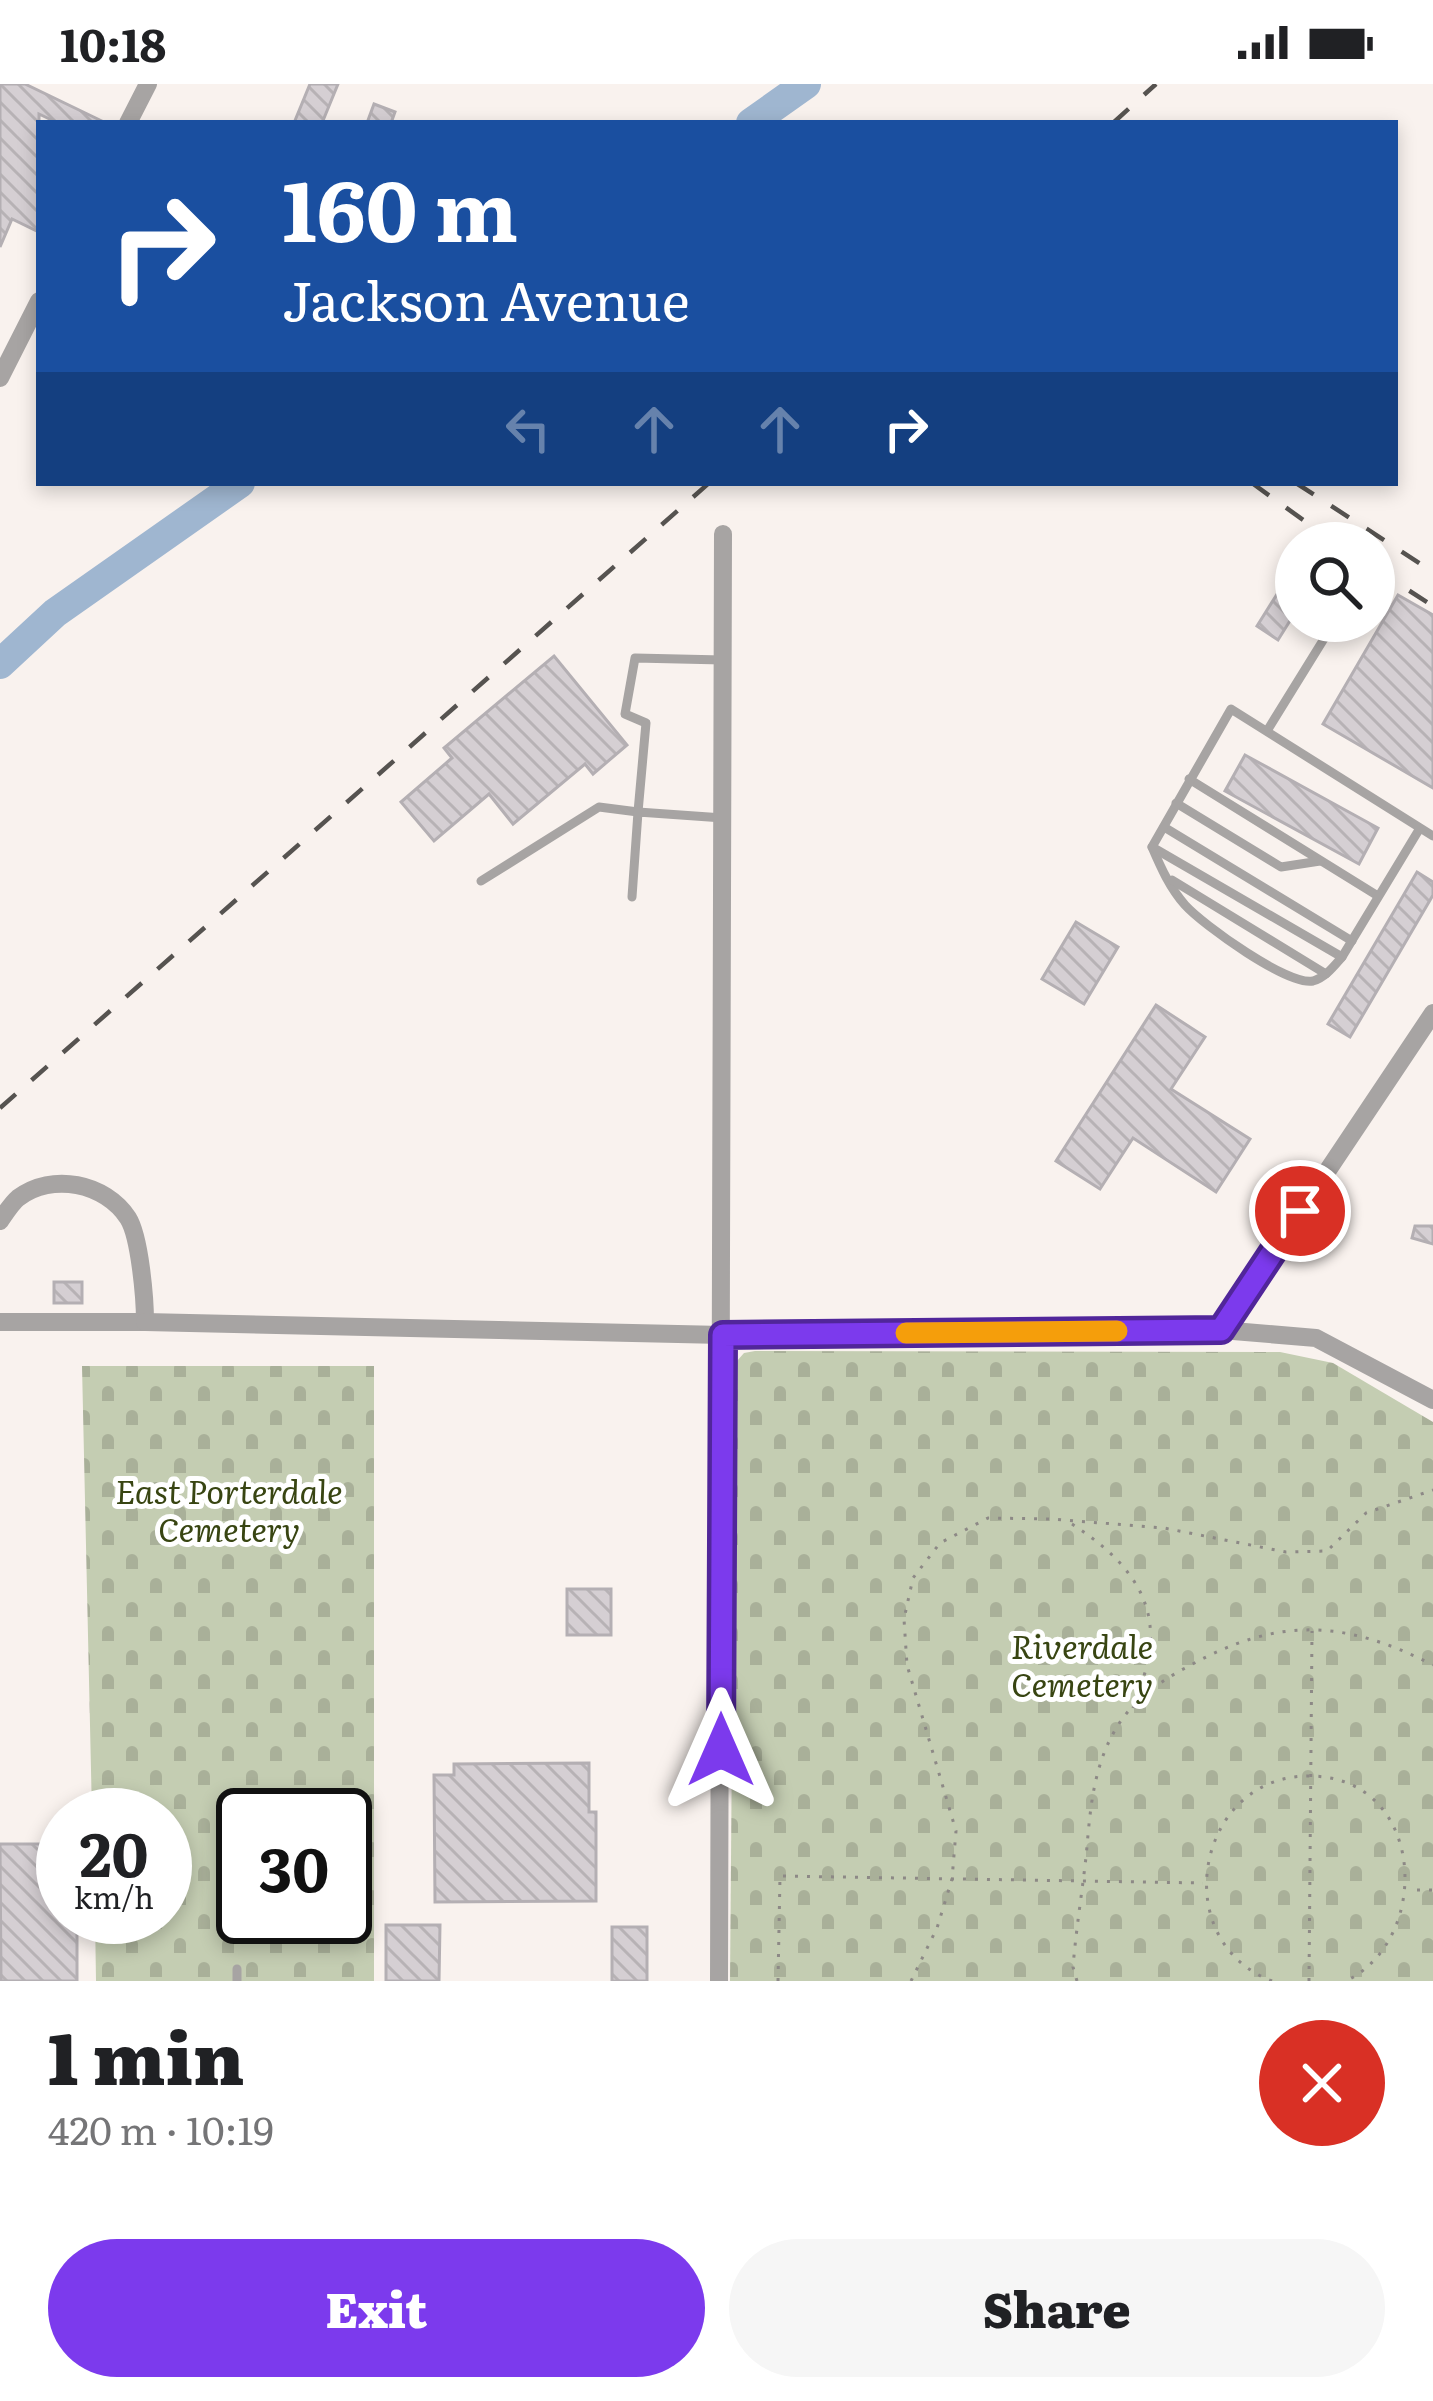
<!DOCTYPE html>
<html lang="en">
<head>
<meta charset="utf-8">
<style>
  body { margin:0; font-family:Literata,serif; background:#f6f6f6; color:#202124; height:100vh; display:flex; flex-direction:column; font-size:45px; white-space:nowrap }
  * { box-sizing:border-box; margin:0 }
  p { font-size:39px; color:#757577 }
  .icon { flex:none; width:66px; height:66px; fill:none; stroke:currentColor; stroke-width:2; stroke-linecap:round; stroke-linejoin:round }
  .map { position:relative; height:1897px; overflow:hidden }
  .side { display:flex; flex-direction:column; background:#fff; flex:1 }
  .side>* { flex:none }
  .top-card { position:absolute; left:36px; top:36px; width:1362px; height:366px; border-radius:0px; box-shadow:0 6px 18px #0003; background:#1a4fa0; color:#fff; overflow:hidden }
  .tools { position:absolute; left:1275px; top:438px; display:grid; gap:24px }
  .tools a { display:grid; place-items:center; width:120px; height:120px; border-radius:50%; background:#fff; box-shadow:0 6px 18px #0003; font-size:60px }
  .speed { position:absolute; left:36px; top:1704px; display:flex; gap:24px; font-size:60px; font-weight:700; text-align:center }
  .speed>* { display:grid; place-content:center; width:156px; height:156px; border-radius:50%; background:#fff; box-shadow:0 6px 18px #0003; line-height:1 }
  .speed small { font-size:30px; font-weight:400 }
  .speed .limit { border:6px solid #111; border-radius:18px; background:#fff; color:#111 }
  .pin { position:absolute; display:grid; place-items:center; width:102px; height:102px; color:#fff; margin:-51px; border:6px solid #fff; border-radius:50%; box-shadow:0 3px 12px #0007 }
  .me { position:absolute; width:132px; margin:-66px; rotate:0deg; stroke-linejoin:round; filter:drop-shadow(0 0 9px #0008) }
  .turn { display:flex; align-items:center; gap:42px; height:252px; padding:0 48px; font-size:54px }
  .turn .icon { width:156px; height:156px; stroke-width:2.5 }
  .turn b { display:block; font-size:84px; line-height:102px }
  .lanes { display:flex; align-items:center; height:114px; padding:0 48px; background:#0003; justify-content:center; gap:60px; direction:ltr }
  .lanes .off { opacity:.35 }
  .round { display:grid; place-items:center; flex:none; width:126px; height:126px; border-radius:63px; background:#f6f6f6 }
  .summary { display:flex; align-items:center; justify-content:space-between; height:204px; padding:0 48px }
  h1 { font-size:72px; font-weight:800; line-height:90px }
  .action { display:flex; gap:24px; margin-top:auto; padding:24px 48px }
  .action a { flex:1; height:138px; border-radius:72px; background:#7c3aed; color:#fff; font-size:48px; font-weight:800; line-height:138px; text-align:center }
  .action a+a { background:#f6f6f6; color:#202124 }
  .status { display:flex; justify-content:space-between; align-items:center; height:84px; padding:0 60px; background:#fff; direction:ltr }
  .status svg { height:33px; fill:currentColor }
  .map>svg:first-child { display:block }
</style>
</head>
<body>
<div class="status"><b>10:18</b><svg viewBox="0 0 49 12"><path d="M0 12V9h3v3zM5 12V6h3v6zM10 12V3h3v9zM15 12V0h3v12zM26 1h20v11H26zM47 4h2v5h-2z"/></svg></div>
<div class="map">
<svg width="1433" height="1897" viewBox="0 0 1433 1897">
  <defs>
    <pattern id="cemetery-stones" width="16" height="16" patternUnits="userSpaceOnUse" patternTransform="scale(3)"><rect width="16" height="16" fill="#c4cdb2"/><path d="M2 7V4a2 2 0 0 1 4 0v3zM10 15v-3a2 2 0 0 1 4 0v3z" fill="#a9b099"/></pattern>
    <pattern id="building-back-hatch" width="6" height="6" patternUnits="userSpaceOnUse" patternTransform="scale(3)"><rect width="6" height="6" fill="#d5cfd3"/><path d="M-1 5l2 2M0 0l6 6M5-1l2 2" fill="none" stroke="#b7b2b5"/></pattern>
  </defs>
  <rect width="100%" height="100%" fill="#f9f2ee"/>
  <!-- cemetery -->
  <g fill="url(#cemetery-stones)" fill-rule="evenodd">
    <path d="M 755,1267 L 1280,1268 L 1333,1279 L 1433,1338 L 1433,1897 L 730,1897 L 735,1290 L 737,1277 L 744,1269 Z"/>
    <path d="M 82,1282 L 374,1282 L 374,1897 L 96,1897 L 95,1833 L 165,1833 L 165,1731 L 92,1731 ZM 243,1731 L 345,1731 L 345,1833 L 243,1833 Z"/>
  </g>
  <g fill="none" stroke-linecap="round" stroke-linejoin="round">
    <!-- river -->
    <g stroke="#9fb6d0" stroke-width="30">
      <path d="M 751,39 L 806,0"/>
      <path d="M 0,580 L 55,529 L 240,399"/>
    </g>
  </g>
  <!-- building -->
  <g fill="url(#building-back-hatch)" stroke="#b4afb3" stroke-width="3">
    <path d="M 0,0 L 25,0 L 106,39 L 58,39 L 39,30 L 39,148 L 12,135 L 0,163 Z"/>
    <path d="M 310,0 L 338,0 L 322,39 L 294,39 Z"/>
    <path d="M 374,20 L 395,28 L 391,39 L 367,39 Z"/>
    <path d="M 1296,480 L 1296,527 L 1278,556 L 1257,542 Z"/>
    <path d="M 1398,511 L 1433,531 L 1433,704 L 1323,640 Z"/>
    <path d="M 554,572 L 627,661 L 593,690 L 585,680 L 513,740 L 489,710 L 434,757 L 401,718 L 452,674 L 444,664 Z"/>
    <path d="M 1245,671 L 1378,744 L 1359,780 L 1225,707 Z"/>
    <path d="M 1417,788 L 1433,798 L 1433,811 L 1350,953 L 1328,940 Z"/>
    <path d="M 1076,838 L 1118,863 L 1084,920 L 1042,895 Z"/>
    <path d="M 1156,921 L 1205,953 L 1171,1005 L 1250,1055 L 1216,1108 L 1133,1054 L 1100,1105 L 1056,1077 Z"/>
    <path d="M 1415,1142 L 1433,1142 L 1433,1160 L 1412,1154 Z"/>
    <rect x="54" y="1198" width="28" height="21"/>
    <rect x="567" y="1505" width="44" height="46"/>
    <path d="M 589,1679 L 589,1728 L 596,1728 L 596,1817 L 435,1818 L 434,1691 L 454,1691 L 454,1680 Z"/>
    <path d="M 0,1760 L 63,1760 L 63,1833 L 77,1833 L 77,1897 L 1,1897 Z"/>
    <path d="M 386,1841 L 440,1841 L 439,1897 L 386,1897 Z"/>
    <rect x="612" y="1843" width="35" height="54"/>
  </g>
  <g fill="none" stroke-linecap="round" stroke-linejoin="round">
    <!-- path -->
    <g stroke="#8d8986" stroke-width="3" stroke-dasharray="3 9" stroke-linecap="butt">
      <path d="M 1072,1440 C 1118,1470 1159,1509 1149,1570 C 1147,1588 1138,1607 1133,1624"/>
      <path d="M 1417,1806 L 1433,1806"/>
      <path d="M 778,1897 L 780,1792 L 1203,1799"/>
      <path d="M 911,1897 L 937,1844 L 952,1795 L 956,1747 L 907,1581 L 904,1535 L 913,1494 L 940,1459 L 988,1434 L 1051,1435 L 1164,1444 L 1286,1468 L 1327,1467 L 1366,1429 L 1433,1406"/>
      <path d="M 1077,1897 L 1073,1883 C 1076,1846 1082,1809 1086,1773 C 1090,1730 1092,1687 1114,1648 C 1130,1618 1160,1597 1189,1582 C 1277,1533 1343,1535 1433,1581"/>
      <path d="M 1272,1897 C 1166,1857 1196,1691 1310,1692 C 1426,1693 1433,1855 1346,1897"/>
      <path d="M 1309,1897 L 1312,1547"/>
    </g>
    <!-- lane -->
    <g stroke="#a7a4a3" stroke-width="9">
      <path d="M 1267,647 L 1335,537"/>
      <path d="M 1189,695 L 1378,812"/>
      <path d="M 1176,719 L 1281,783 L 1320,777"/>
      <path d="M 1164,743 L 1352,857"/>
      <path d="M 1420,744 L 1342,873 C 1334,882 1325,894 1313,897 C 1288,902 1203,841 1185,821 C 1170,804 1161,784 1152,763 L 1231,625 L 1433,752"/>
      <path d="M 1152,763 L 1342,873"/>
      <path d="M 1172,796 L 1326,890"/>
      <path d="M 481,797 L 599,723 L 638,728 L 646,639 L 625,630 L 635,574 L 723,576"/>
      <path d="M 632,813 L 638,728 L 723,734"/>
      <path d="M 237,1897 L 237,1885"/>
    </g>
    <!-- street -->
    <g stroke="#a7a4a3" stroke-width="18">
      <path d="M 128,39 L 148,0"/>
      <path d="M 0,294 L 39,217"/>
      <path d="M 0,1137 C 5,1130 11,1120 18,1114 C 52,1088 105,1099 128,1134 C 140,1153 145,1215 145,1238 L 0,1238"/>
      <path d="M 145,1238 L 723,1251 L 1221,1246 L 1316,1254 L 1433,1316"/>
      <path d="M 1221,1246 L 1433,929"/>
      <path d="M 719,1897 L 723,450"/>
    </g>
    <!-- rail -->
    <g stroke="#565350" stroke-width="4.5" stroke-dasharray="21 21" stroke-linecap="butt">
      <path d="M 1113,39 L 1156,0"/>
      <path d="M 1252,399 L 1335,459"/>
      <path d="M 1296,399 L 1433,488"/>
      <path d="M 1374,484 L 1433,522"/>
      <path d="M 0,1024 L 709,399"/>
    </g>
  </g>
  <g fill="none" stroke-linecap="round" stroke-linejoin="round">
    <!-- route casing -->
    <g stroke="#51269a" stroke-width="30">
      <path id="route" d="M 721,1666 L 723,1251 L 1221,1246 L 1300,1127"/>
    </g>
    <!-- route -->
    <use href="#route" stroke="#7c3aed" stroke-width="21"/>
    <!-- slow -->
    <path stroke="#f59e0b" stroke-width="21" d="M 906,1249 L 1117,1247"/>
  </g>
  <g text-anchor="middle" stroke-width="10" stroke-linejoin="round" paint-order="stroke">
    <!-- park labels -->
    <g font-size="33" font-style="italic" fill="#384512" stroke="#fff">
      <text x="229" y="1420">East Porterdale<tspan x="229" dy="38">Cemetery</tspan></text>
      <text x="1082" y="1575">Riverdale<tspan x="1082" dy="38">Cemetery</tspan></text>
    </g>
  </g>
</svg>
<div class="tools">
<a><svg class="icon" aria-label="search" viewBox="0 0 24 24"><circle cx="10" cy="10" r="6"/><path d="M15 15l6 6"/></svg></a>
</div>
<div class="speed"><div>20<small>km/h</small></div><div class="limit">30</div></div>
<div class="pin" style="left:1300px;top:1127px;background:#d93025"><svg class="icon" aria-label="arrive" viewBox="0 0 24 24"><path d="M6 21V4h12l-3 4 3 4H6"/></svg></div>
<svg class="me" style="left:721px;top:1666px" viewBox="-20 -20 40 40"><path d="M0-17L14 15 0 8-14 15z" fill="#7c3aed" stroke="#fff" stroke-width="4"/></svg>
<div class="top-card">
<div class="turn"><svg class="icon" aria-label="right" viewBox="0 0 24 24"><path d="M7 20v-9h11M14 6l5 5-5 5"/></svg><div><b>160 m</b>Jackson Avenue</div></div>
<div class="lanes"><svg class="icon off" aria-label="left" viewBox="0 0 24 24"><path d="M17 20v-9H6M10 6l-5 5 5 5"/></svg><svg class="icon off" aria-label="ahead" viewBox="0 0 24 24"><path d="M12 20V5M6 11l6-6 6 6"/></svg><svg class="icon off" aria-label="ahead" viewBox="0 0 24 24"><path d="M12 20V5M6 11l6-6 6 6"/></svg><svg class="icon" aria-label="right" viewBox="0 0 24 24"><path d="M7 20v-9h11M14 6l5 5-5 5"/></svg></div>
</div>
</div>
<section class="side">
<div class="summary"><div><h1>1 min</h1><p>420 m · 10:19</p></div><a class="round" style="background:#d93025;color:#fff"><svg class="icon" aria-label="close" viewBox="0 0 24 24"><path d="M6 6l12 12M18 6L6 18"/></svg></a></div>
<div class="action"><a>Exit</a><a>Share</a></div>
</section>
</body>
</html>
